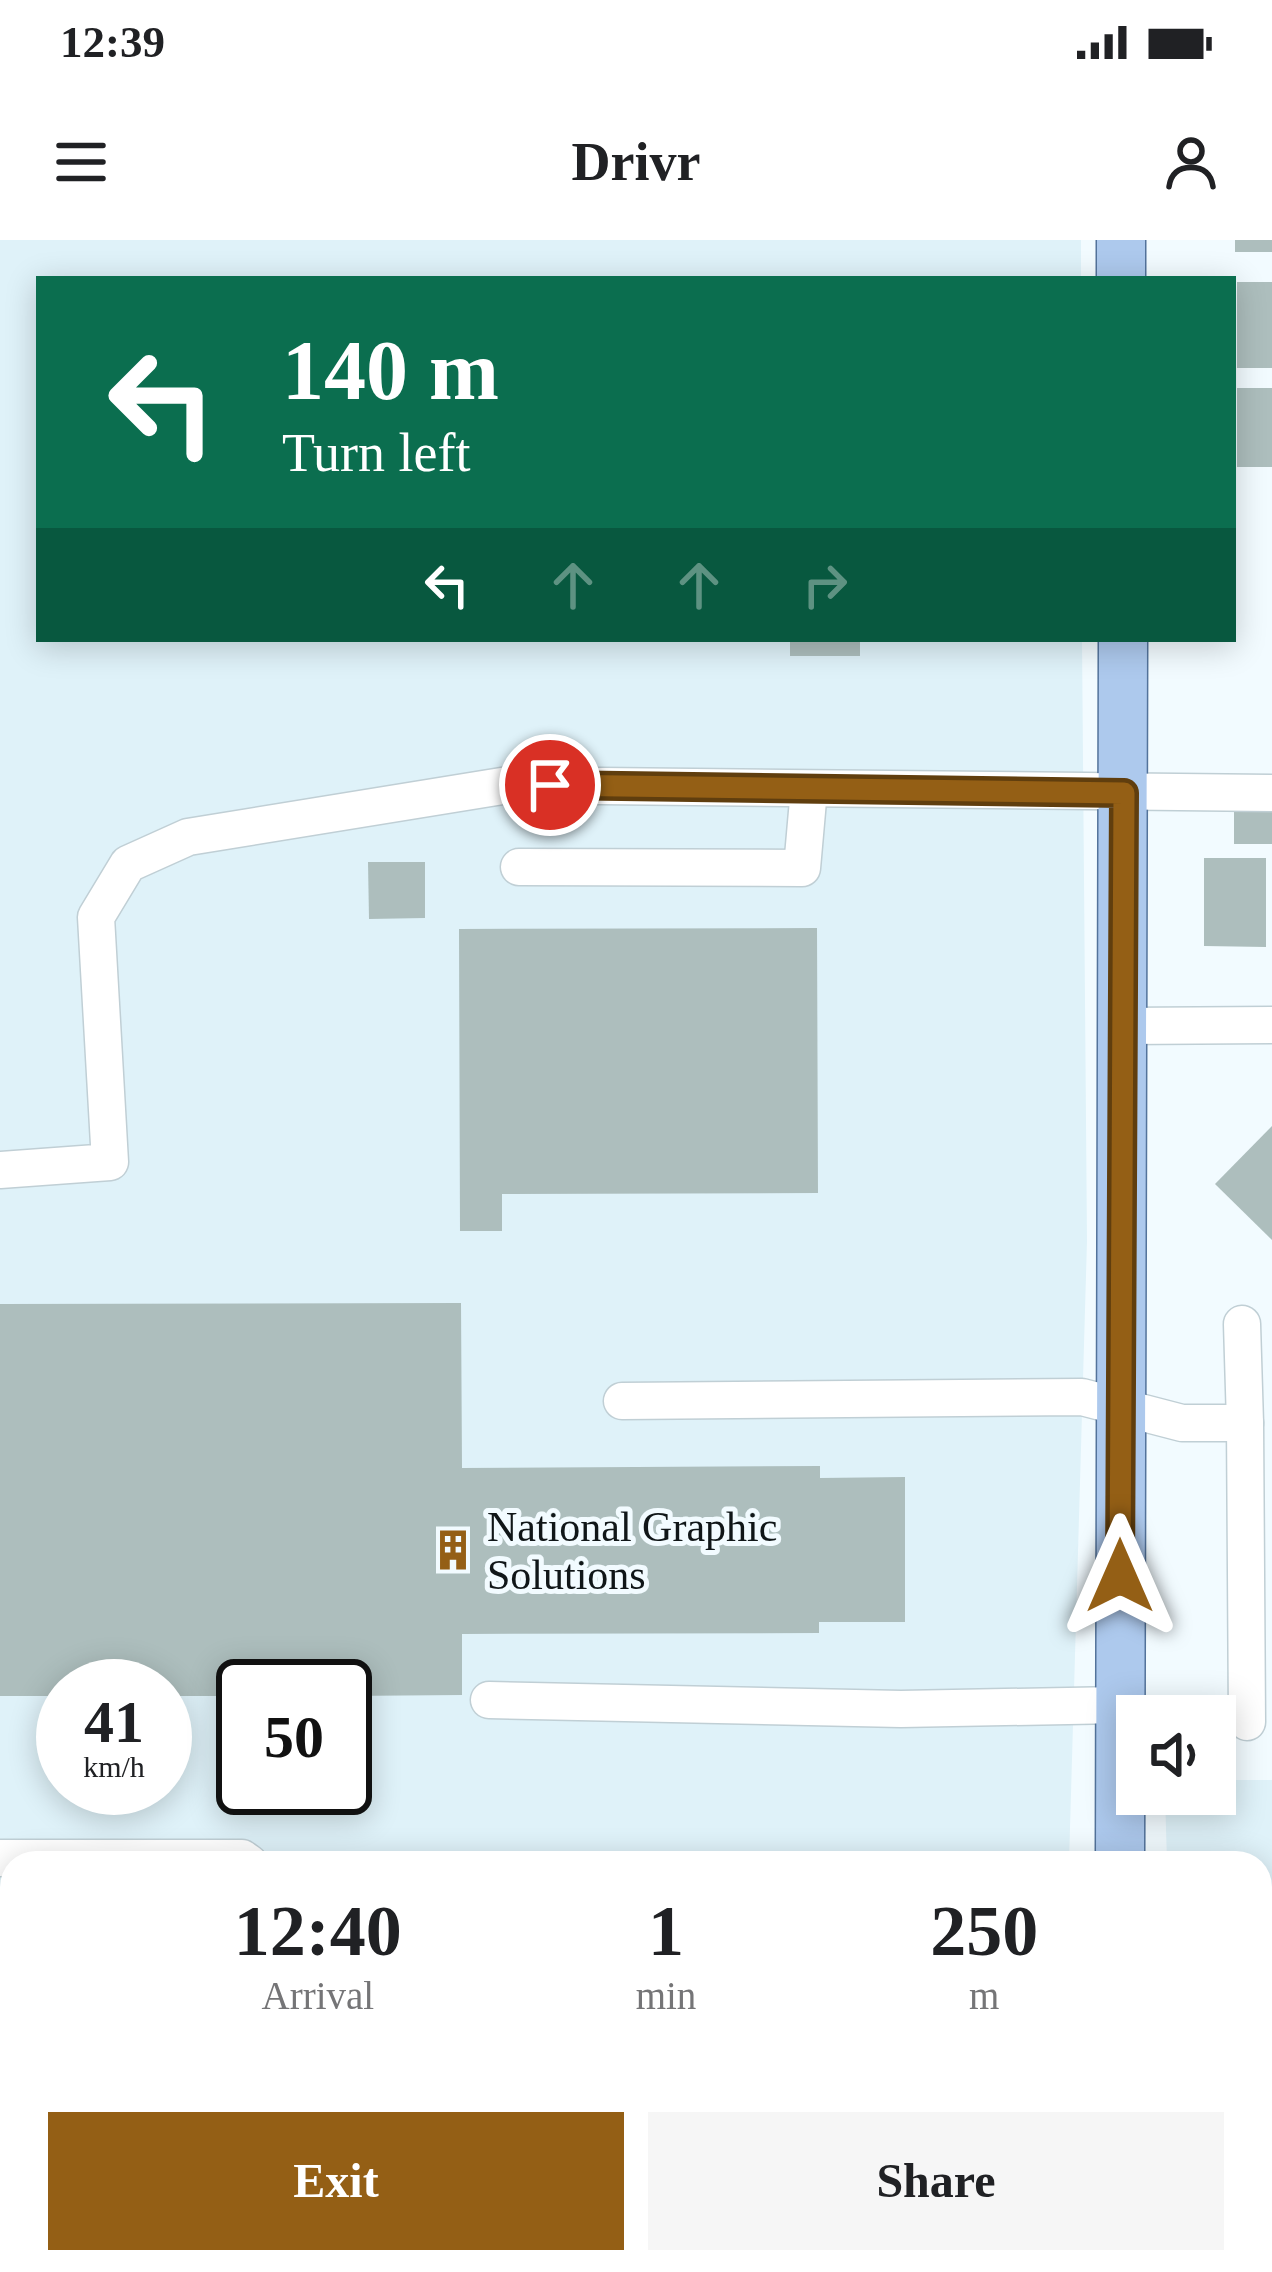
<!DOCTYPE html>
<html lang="en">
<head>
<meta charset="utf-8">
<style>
  body { margin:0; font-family:Georgia,serif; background:#f6f6f6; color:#202124; height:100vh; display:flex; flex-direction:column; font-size:45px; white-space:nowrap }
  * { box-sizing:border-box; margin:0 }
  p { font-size:39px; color:#757577 }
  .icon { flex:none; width:66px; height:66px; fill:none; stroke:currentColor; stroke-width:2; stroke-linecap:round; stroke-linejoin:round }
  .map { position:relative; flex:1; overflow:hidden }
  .details { position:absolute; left:0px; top:1611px; width:1272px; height:423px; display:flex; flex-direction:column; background:#fff; border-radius:36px 36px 0 0; box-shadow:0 6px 30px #0003 }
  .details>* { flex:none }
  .top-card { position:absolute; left:36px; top:36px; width:1200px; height:366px; border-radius:0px; box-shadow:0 6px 30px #0003; background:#0b6e4f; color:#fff; overflow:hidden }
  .tools { position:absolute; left:1116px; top:1455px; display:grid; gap:24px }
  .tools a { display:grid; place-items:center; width:120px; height:120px; border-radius:0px; background:#fff; box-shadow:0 6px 30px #0003; font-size:60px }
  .speed { position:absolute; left:36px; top:1419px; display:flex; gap:24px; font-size:60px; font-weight:700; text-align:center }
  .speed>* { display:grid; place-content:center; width:156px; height:156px; border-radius:50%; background:#fff; box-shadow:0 6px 30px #0003; line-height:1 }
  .speed small { font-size:30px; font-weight:400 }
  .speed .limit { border:6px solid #111; border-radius:18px; background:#fff; color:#111 }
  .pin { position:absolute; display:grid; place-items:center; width:102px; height:102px; color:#fff; margin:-51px; border:6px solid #fff; border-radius:50%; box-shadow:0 3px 12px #0007 }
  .me { position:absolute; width:132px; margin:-66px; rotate:0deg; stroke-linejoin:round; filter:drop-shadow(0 0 9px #0008) }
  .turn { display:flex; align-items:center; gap:42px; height:252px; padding:0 48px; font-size:54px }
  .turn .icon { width:156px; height:156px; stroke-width:2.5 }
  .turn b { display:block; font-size:84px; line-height:102px }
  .lanes { display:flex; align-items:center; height:114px; padding:0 48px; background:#0003; justify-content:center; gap:60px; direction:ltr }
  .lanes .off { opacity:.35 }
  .eta { display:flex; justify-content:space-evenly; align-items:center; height:204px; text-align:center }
  .eta b { font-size:72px; font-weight:700; line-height:84px }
  .button { display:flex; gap:24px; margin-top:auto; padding:24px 48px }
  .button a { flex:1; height:138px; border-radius:0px; background:#945f15; color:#fff; font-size:48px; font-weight:700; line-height:138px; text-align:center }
  .button a+a { background:#f6f6f6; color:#202124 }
  .status { display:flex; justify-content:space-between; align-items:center; height:84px; padding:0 60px; background:#fff; direction:ltr }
  .status svg { height:33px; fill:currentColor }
  header { display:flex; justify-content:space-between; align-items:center; height:156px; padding:0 48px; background:#fff; font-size:54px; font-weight:700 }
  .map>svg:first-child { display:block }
</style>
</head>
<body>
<div class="status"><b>12:39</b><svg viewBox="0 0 49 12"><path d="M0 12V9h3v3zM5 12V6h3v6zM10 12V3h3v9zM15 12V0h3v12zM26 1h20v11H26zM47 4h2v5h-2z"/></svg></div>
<header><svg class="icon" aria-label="menu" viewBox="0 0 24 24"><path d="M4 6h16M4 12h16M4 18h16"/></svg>Drivr<svg class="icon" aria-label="person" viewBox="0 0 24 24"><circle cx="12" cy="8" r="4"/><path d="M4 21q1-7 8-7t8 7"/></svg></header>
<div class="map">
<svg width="1272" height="2032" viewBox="0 0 1272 2032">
  <rect width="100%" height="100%" fill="#f2fbff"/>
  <!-- built -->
  <g fill="#dff2f9" fill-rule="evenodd">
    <path d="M 0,0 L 1081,0 L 1081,39 L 39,39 L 39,399 L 1082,399 L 1087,1001 L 1069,1623 L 12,1623 L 12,2022 L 1062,2022 L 1062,2032 L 0,2032 ZM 63,1446 L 165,1446 L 165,1548 L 63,1548 ZM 243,1446 L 345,1446 L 345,1548 L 243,1548 Z"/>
    <path d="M 1215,1540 L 1272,1540 L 1272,2032 L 1177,2032 L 1177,2022 L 1260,2022 L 1260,1623 L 1167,1623 L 1165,1554 L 1215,1554 Z"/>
  </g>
  <!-- building -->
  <g fill="#adbebd">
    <rect x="1235" y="0" width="37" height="12"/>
    <rect x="1237" y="42" width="35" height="86"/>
    <rect x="1237" y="148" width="35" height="79"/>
    <rect x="790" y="399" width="70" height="17"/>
    <rect x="1234" y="571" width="38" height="33"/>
    <path d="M 1204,618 L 1266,618 L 1266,707 L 1204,706 Z"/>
    <path d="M 368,622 L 425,622 L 425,678 L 369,679 Z"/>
    <path d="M 817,688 L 818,953 L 502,954 L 502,991 L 460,991 L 459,689 Z"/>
    <path d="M 1272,886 L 1272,1000 L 1215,944 Z"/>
    <path d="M 461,1063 L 462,1228 L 820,1226 L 820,1238 L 905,1237 L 905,1382 L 819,1382 L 819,1393 L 462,1394 L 462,1455 L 345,1456 L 345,1446 L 243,1446 L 243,1456 L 165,1456 L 165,1446 L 63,1446 L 63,1456 L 0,1456 L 0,1064 Z"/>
    <path d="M 0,1754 L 12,1754 L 12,2022 L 265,2022 L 265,2032 L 0,2032 Z"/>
  </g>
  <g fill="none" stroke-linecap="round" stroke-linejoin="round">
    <!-- minor casing -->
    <g stroke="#c0cfd5" stroke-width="39">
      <g id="minor">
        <path d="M 519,627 L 802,628 L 809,549"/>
        <path d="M 1123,786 L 1272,785"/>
        <path d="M 0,930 L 110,922 L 96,677 L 128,624 L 188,597 L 508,545 L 1272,553"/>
        <path d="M 1242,1084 L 1245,1183"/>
        <path d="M 622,1161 L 1082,1157 L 1182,1183 L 1245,1183 L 1247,1482"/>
        <path d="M 489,1460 L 901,1469 L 1120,1465"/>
        <path d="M 0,1618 L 242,1618 L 249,1623"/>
        <path d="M 1260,1828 L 1272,1827"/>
        <path d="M 293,2022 L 293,2032"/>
        <path d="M 1256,2022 L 1256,2032"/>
        <path d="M 916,2032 L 917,2022"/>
      </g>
    </g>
    <!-- major casing -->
    <g stroke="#53739b" stroke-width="51">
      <g id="major">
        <path d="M 1121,0 L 1121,39"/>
        <path d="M 1120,1623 L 1123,399"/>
        <path d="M 1118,2032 L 1118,2022"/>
      </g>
    </g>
    <!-- minor -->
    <use href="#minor" stroke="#fff" stroke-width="36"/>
    <!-- major -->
    <use href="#major" stroke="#adc9ed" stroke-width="48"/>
  </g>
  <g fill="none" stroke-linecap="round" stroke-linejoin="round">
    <!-- route casing -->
    <g stroke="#603e0e" stroke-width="30">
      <path id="route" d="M 550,545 L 1124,553 L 1120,1336"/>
    </g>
    <!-- route -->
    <use href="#route" stroke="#945f15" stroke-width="21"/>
  </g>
  <!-- icons -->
  <defs>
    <g id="building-bare" transform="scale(3.24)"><path d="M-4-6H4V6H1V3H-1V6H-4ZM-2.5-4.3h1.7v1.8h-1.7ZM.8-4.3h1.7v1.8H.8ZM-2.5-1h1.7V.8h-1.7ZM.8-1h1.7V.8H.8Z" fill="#945f15" stroke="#f2fbff" stroke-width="2.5" paint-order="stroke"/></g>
  </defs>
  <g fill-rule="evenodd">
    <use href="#building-bare" x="453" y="1310"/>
  </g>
  <g text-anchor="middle" stroke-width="10" stroke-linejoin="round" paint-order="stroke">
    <!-- poi labels -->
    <g font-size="42" fill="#101618" stroke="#f2fbff" text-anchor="start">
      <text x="487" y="1301">National Graphic<tspan x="487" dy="48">Solutions</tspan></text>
    </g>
  </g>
</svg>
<div class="tools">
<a><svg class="icon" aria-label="sound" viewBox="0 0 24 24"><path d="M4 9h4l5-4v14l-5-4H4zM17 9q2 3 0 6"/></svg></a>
</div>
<div class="speed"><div>41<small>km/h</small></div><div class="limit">50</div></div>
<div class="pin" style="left:550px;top:545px;background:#d93025"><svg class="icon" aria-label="arrive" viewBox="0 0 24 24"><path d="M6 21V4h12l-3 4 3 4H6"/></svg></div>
<svg class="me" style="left:1120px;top:1336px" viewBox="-20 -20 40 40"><path d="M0-17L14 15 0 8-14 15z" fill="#945f15" stroke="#fff" stroke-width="4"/></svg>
<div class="top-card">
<div class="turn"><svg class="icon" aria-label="left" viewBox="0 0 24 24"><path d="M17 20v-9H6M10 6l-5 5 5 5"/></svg><div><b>140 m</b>Turn left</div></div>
<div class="lanes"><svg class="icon" aria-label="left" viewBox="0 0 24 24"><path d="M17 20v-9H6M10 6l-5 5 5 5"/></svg><svg class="icon off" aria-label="ahead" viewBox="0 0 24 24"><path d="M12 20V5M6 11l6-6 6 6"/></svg><svg class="icon off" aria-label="ahead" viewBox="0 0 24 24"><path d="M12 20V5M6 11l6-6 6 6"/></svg><svg class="icon off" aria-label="right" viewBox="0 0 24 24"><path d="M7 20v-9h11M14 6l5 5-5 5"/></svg></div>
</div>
<section class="details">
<div class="eta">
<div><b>12:40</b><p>Arrival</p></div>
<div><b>1</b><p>min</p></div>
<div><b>250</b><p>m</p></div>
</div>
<div class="button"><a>Exit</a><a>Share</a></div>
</section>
</div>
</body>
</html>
